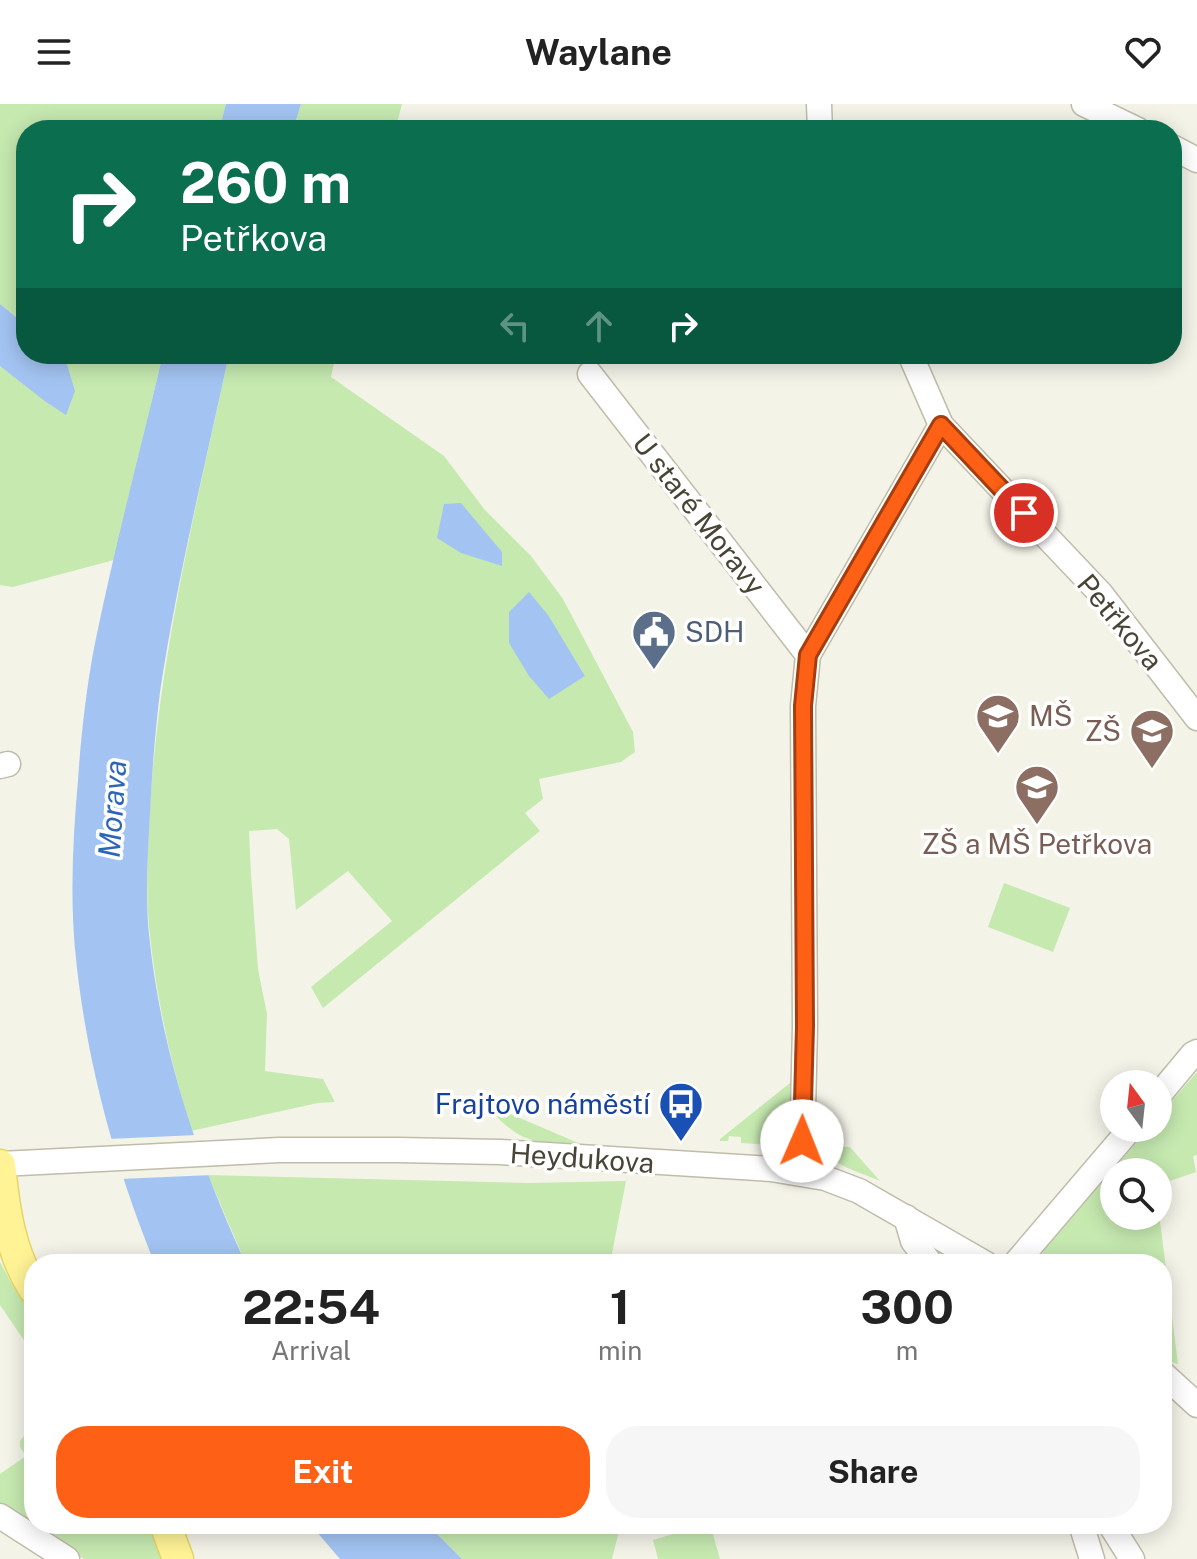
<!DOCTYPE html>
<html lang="en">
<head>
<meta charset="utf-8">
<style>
  body { margin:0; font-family:"Public Sans",sans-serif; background:#f6f6f6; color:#222; height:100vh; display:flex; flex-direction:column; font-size:30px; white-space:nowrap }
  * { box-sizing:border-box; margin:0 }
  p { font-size:26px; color:#767676 }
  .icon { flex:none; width:44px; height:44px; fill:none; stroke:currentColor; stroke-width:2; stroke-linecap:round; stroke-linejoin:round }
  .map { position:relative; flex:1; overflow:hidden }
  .sheet { position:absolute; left:24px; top:1150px; width:1148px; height:280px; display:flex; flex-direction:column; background:#fff; border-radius:32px; box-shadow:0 4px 20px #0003 }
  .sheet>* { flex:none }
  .hud { position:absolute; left:16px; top:16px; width:1166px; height:244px; border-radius:32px; box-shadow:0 4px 20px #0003; background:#0b6e4f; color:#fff; overflow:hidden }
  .needle { width:52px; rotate:345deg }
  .tools { position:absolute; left:1100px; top:966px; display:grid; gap:16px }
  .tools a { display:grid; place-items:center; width:72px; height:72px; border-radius:50%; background:#fff; box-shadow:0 4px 20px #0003; font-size:40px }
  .pin { position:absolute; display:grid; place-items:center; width:68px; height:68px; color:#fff; margin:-34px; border:4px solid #fff; border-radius:50%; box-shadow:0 2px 8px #0007 }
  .me { position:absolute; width:88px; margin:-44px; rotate:1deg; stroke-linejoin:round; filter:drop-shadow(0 0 6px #0008) }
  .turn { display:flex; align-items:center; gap:28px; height:168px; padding:0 32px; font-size:36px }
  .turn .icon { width:104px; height:104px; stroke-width:2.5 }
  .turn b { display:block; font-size:56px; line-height:68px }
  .lanes { display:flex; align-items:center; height:76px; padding:0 32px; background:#0003; justify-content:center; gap:40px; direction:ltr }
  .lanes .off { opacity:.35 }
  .eta { display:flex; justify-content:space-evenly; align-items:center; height:136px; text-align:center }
  .eta b { font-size:48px; font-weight:700; line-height:56px }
  .action { display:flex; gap:16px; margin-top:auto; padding:16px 32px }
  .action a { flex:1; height:92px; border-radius:32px; background:#fe6015; color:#fff; font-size:32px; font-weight:700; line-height:92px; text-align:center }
  .action a+a { background:#f6f6f6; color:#222 }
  header { display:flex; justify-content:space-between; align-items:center; height:104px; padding:0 32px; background:#fff; font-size:36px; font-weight:700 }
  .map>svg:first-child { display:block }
</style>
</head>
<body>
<header><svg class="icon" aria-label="menu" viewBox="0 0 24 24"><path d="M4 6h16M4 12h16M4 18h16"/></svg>Waylane<svg class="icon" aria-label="heart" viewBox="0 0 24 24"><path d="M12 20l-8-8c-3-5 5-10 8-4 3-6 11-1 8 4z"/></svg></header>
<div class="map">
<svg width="1197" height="1455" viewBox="0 0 1197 1455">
  <rect width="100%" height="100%" fill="#f4f3e8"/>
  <!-- green -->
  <g fill="#c6e9b0" fill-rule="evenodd">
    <path d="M 0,0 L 226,0 L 219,26 L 26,26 L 26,221 L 0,200 Z"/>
    <path d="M 301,0 L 402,0 L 395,26 L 293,26 Z"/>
    <path d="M 60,250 L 163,250 L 114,456 L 13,483 L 0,481 L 0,262 L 17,273 L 65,254 Z"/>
    <path d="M 229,250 L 336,250 L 331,273 L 444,352 L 485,406 L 531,452 L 563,495 L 633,628 L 635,648 L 621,658 L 539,675 L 543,695 L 525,709 L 540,727 L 323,904 L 311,883 L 392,817 L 348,767 L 296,806 L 289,735 L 277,725 L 249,727 L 251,770 L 258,865 L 267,910 L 265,967 L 323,975 L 335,998 L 318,999 L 191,1027 C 172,963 157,898 150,832 C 145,789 148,746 150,704 C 159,550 197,400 229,250 ZM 510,539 L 567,543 L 585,572 Z"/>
    <path d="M 1004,779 L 1070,804 L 1053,848 L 988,823 Z"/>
    <path d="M 1197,968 L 1197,1051 L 1193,1052 L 1196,1068 L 1158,1081 L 1158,1068 L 1114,1068 L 1114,1112 L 1158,1112 L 1158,1101 L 1178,1260 L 1173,1259 L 1162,1251 L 1162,1160 L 1042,1160 L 1042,1151 L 1045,1145 L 1149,1024 L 1158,1024 L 1158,1013 Z"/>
    <path d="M 790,979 L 791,980 L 787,1029 L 782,1039 L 772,1041 L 741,1039 L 741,1033 L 729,1032 L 728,1037 L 720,1037 L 720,1035 Z"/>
    <path d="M 500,1009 L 508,1009 L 576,1038 L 579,1039 L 579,1041 C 541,1039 524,1041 496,1012 Z"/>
    <path d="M 823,1043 L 850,1043 L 880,1077 C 863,1069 829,1061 823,1043 Z"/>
    <path d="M 208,1071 L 529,1079 L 626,1077 L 610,1160 L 246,1160 Z"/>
    <path d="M 0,1158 L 13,1182 L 34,1209 L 34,1251 L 0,1201 Z"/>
    <path d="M 34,1328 L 34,1420 L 152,1420 L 165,1455 L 84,1455 L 0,1402 L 0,1370 L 26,1352 L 20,1343 L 20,1337 L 24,1332 L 26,1334 Z"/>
    <path d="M 427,1420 L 616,1420 L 620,1423 L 612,1455 L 462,1455 Z"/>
    <path d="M 707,1420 L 710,1420 L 720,1455 L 658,1455 L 653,1436 Z"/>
  </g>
  <!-- water -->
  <g fill="#a3c4f2">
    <path d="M 226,0 L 301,0 L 293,26 L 219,26 Z"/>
    <path d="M 0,200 L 26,221 L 26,250 L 60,250 L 65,254 L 75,287 L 66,311 L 46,298 L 0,262 Z"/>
    <path d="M 163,250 L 229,250 C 205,362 177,475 160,588 C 155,628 152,669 150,709 C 148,749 145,790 149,830 C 161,948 197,1053 246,1160 L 155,1160 C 114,1060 85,952 75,845 C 70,789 73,732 78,676 C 81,632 86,587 94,544 C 114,445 140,348 163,250 Z"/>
    <path d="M 461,399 L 502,448 L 502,462 L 461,449 L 437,434 L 444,400 Z"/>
    <path d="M 529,488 L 548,511 L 585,572 L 549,595 L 529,572 L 509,539 L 509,508 Z"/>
    <path d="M 310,1420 L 427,1420 L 462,1455 L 340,1455 Z"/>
  </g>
  <!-- pier -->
  <path fill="#f4f3e8" d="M 197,1031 L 212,1071 L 120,1075 L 108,1035 Z"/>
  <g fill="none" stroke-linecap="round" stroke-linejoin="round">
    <!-- minor casing -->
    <g stroke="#c0bcaa" stroke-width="27">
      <g id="minor">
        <path d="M 819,0 L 820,26"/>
        <path d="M 1084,0 L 1138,26"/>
        <path d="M 1172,43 L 1197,56"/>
        <path d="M 910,250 L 941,321 L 1101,490 L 1197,614"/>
        <path d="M 590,270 L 808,551"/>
        <path d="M 0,662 L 8,660"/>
        <path d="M 1158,992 L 1193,950 L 1197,948"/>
        <path d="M 0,1060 L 279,1046 L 398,1046 L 500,1048 L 771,1065 L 825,1074 L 859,1087 L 986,1160"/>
        <path d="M 800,1069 L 802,1048 L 805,922 L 803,602 L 808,551 L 941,321"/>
        <path d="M 906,1113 L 913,1137 L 931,1160"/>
        <path d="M 1015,1160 L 1131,1024"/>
        <path d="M 1162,1269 L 1197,1301"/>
        <path d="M 0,1412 L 67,1455"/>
        <path d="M 1081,1420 L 1092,1455"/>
        <path d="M 1110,1420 L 1132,1455"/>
      </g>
    </g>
    <!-- major casing -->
    <g stroke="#e6d564" stroke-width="33">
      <g id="major">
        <path d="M 0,1061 C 4,1103 10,1149 34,1185"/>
        <path d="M 165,1420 L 178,1455"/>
      </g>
    </g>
    <!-- minor -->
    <use href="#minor" stroke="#fff" stroke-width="24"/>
    <!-- major -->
    <use href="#major" stroke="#fff396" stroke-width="30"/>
  </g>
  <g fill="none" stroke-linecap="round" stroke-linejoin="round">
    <!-- route casing -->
    <g stroke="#a53e0e" stroke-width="20">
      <path id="route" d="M 802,1037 L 805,922 L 803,602 L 808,551 L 941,321 L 1024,409"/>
    </g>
    <!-- route -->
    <use href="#route" stroke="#fe6015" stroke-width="14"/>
  </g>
  <!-- icons -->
  <defs>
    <g id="civic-pin" transform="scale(2.3)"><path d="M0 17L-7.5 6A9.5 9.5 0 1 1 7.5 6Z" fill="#5c6f8a" stroke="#fff"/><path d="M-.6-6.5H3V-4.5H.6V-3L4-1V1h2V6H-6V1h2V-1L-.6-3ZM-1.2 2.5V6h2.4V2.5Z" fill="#fff"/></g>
    <g id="school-pin" transform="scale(2.3)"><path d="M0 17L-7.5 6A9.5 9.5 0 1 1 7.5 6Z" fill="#8d6e63" stroke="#fff"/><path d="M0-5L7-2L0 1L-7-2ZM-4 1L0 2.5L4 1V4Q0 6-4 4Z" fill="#fff"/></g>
    <g id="bus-pin" transform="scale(2.3)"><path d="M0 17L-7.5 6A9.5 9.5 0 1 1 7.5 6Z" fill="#1a4fb4" stroke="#fff"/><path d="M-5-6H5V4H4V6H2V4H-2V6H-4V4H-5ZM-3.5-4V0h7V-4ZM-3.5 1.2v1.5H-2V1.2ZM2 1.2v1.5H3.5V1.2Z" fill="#fff"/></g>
  </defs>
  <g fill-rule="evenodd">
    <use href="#civic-pin" x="654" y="528"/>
    <use href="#school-pin" x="998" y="612"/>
    <use href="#school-pin" x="1152" y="627"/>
    <use href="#school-pin" x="1037" y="683"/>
    <use href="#bus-pin" x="681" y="1000"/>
  </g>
  <g text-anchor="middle" stroke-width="7" stroke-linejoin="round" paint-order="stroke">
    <!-- street labels -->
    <g font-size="28" fill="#484436" stroke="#fff">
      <text transform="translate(699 410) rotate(52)" y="10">U staré Moravy</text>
      <text transform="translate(1120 518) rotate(50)" y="10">Petřkova</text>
      <text transform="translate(582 1054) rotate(4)" y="10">Heydukova</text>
    </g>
    <!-- service labels -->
    <g font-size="28" fill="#4e5e75" stroke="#fff" text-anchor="start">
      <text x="685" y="538">SDH</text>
    </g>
    <!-- education labels -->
    <g font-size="28" fill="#785e54" stroke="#fff" text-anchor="start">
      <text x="1029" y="622">MŠ</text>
      <text x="1121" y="637" text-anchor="end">ZŠ</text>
      <text x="1037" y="750" text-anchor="middle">ZŠ a MŠ Petřkova</text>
    </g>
    <!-- transit labels -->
    <g font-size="28" fill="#164399" stroke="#fff" text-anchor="end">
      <text x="650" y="1010">Frajtovo náměstí</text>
    </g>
    <!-- water labels -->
    <g font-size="30" font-style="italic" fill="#2d65b7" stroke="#fff">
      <text transform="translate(113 705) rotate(-86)" y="10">Morava</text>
    </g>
  </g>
</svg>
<div class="tools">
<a><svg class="needle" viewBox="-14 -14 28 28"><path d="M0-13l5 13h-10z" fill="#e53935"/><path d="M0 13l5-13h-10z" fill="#767676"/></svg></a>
<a><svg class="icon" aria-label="search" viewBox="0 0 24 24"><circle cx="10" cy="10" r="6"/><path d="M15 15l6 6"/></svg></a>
</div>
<div class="pin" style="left:1024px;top:409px;background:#d93025"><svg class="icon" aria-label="arrive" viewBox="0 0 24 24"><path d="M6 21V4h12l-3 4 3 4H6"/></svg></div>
<svg class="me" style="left:802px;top:1037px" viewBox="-20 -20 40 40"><circle r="19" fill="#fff"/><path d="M0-13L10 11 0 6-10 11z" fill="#fe6015"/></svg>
<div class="hud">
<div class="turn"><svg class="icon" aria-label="right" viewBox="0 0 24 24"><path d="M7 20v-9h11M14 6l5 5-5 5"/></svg><div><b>260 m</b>Petřkova</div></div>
<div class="lanes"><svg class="icon off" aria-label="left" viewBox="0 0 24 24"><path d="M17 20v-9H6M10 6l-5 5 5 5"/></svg><svg class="icon off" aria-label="ahead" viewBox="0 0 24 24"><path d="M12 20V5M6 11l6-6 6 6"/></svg><svg class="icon" aria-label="right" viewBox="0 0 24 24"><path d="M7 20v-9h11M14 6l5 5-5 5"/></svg></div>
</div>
<section class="sheet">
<div class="eta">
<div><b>22:54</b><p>Arrival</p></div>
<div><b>1</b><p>min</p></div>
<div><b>300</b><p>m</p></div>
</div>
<div class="action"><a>Exit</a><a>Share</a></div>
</section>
</div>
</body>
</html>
